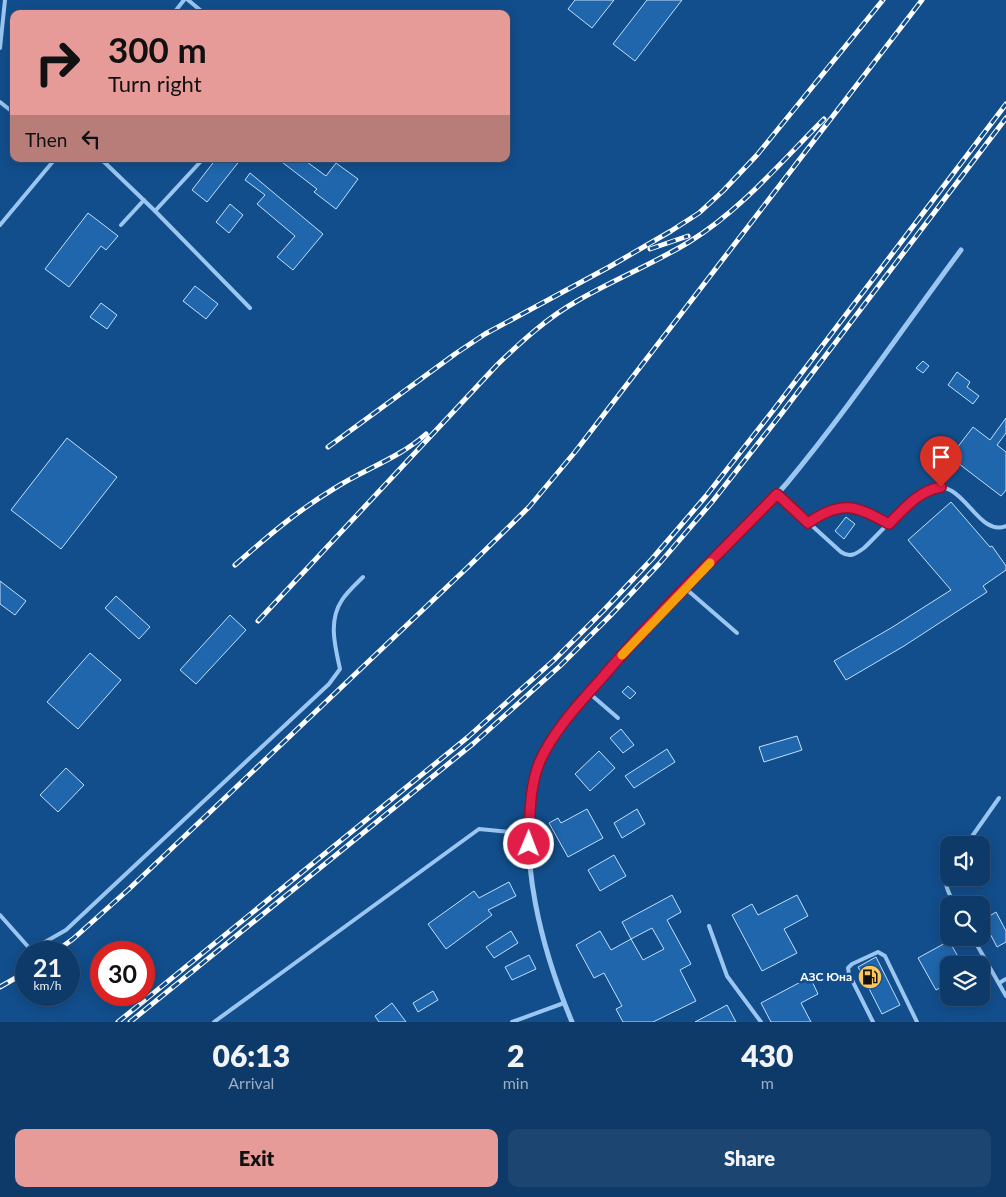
<!DOCTYPE html>
<html lang="en">
<head>
<meta charset="utf-8">
<style>
  body { margin:0; font-family:Lato,sans-serif; background:#1c4571; color:#f1f3f6; height:100vh; display:flex; flex-direction:column; font-size:19px; white-space:nowrap }
  * { box-sizing:border-box; margin:0 }
  p { font-size:16px; color:#9badc0 }
  .icon { flex:none; width:28px; height:28px; fill:none; stroke:currentColor; stroke-width:2; stroke-linecap:round; stroke-linejoin:round }
  .map { position:relative; height:1022px; overflow:hidden }
  .sheet { display:flex; flex-direction:column; background:#0e3a69; flex:1 }
  .sheet>* { flex:none }
  .top-card { position:absolute; left:10px; top:10px; width:500px; height:152px; border-radius:10px; box-shadow:0 2px 12px #0003,0 0 0 1px #2e547d; background:#e69b98; color:#111; overflow:hidden }
  .tools { position:absolute; left:940px; top:836px; display:grid; gap:10px }
  .tools a { display:grid; place-items:center; width:50px; height:50px; border-radius:10px; background:#0e3a69; box-shadow:0 2px 12px #0003,0 0 0 1px #2e547d; font-size:25px }
  .speed { position:absolute; left:15px; top:941px; display:flex; gap:10px; font-size:25px; font-weight:700; text-align:center }
  .speed>* { display:grid; place-content:center; width:65px; height:65px; border-radius:50%; background:#0e3a69; box-shadow:0 2px 12px #0003,0 0 0 1px #2e547d; line-height:1 }
  .speed small { font-size:12px; font-weight:400 }
  .speed .limit { border:8px solid #d22; background:#fff; color:#111 }
  .pin { position:absolute; display:grid; place-items:center; width:42px; height:42px; color:#fff; margin:-51px -21px; border-radius:50% 50% 50% 0; rotate:-45deg; box-shadow:0 0 5px #0007 }
  .pin .icon { rotate:45deg }
  .me { position:absolute; width:55px; margin:-28px; rotate:1deg; stroke-linejoin:round; filter:drop-shadow(0 0 4px #0008) }
  .turn { display:flex; align-items:center; gap:18px; height:105px; padding:0 15px; font-size:22px }
  .turn .icon { width:65px; height:65px; stroke-width:2.5 }
  .turn b { display:block; font-size:35px; line-height:42px }
  .then { display:flex; align-items:center; height:48px; padding:0 15px; background:#0003; gap:10px; font-size:19px }
  .eta { display:flex; justify-content:space-evenly; align-items:center; height:85px; text-align:center }
  .eta b { font-size:30px; font-weight:800; line-height:35px }
  .action { display:flex; gap:10px; margin-top:auto; padding:10px 15px }
  .action a { flex:1; height:58px; border-radius:10px; background:#e69b98; color:#111; font-size:20px; font-weight:800; line-height:58px; text-align:center }
  .action a+a { background:#1c4571; color:#f1f3f6 }
  .map>svg:first-child { display:block }
</style>
</head>
<body>
<div class="map">
<svg width="1006" height="1022" viewBox="0 0 1006 1022">
  <rect width="100%" height="100%" fill="#124e8c"/>
  <!-- building -->
  <g fill="#1f66ac" stroke="#c1dffc" fill-rule="evenodd">
    <path d="M 575,0 L 614,0 L 592,28 L 568,9 Z"/>
    <path d="M 647,0 L 682,0 L 635,61 L 613,44 Z"/>
    <path d="M 216,159 L 241,159 L 207,202 L 192,190 Z"/>
    <path d="M 278,159 L 303,159 L 326,176 L 336,163 L 358,179 L 336,209 L 314,192 L 317,189 Z"/>
    <path d="M 250,173 L 323,234 L 293,270 L 277,257 L 295,236 L 257,204 L 265,195 L 245,180 Z"/>
    <path d="M 230,204 L 243,215 L 229,233 L 216,222 Z"/>
    <path d="M 88,213 L 118,236 L 106,250 L 101,246 L 69,287 L 45,269 Z"/>
    <path d="M 195,286 L 218,304 L 206,319 L 183,301 Z"/>
    <path d="M 101,303 L 117,315 L 107,329 L 90,317 Z"/>
    <path d="M 923,361 L 929,366 L 923,373 L 916,368 Z"/>
    <path d="M 957,372 L 970,382 L 967,387 L 979,396 L 973,404 L 948,385 Z"/>
    <path d="M 1006,418 L 1006,433 L 997,445 L 1006,452 L 1006,490 L 1001,496 L 950,457 L 973,427 L 990,440 Z"/>
    <path d="M 67,438 L 117,477 L 61,549 L 11,510 Z"/>
    <path d="M 951,502 L 990,547 L 992,546 L 1006,566 L 1006,570 L 983,586 L 987,592 L 904,646 L 846,680 L 834,661 L 891,628 L 951,590 L 908,540 Z"/>
    <path d="M 846,517 L 855,524 L 844,539 L 835,531 Z"/>
    <path d="M 0,581 L 26,601 L 15,615 L 0,604 Z"/>
    <path d="M 116,596 L 150,627 L 139,639 L 105,608 Z"/>
    <path d="M 230,615 L 246,630 L 196,684 L 180,670 Z"/>
    <path d="M 90,653 L 121,680 L 78,729 L 47,702 Z"/>
    <path d="M 628,686 L 636,693 L 630,699 L 622,692 Z"/>
    <path d="M 621,729 L 634,745 L 623,753 L 610,738 Z"/>
    <path d="M 797,736 L 802,750 L 764,762 L 759,747 Z"/>
    <path d="M 667,749 L 675,762 L 634,788 L 625,776 Z"/>
    <path d="M 599,751 L 615,768 L 590,791 L 575,774 Z"/>
    <path d="M 66,768 L 84,785 L 58,812 L 40,795 Z"/>
    <path d="M 587,809 L 603,838 L 568,857 L 549,823 L 558,818 L 561,823 Z"/>
    <path d="M 637,809 L 645,824 L 622,838 L 614,823 Z"/>
    <path d="M 614,855 L 626,876 L 600,891 L 588,870 Z"/>
    <path d="M 509,882 L 516,896 L 488,910 L 492,915 L 446,949 L 428,924 L 474,891 L 479,898 Z"/>
    <path d="M 672,895 L 681,912 L 667,920 L 691,964 L 680,970 L 696,1001 L 653,1022 L 623,1022 L 616,1009 L 622,1006 L 604,973 L 594,978 L 576,945 L 600,931 L 611,950 L 631,939 L 622,922 ZM 652,928 L 664,949 L 643,960 L 631,939 Z"/>
    <path d="M 797,895 L 808,916 L 784,929 L 797,953 L 762,971 L 732,915 L 752,904 L 758,915 Z"/>
    <path d="M 996,912 L 1006,931 L 1006,942 L 997,947 L 983,920 Z"/>
    <path d="M 511,931 L 518,943 L 494,958 L 486,947 Z"/>
    <path d="M 949,941 L 963,965 L 949,965 L 949,983 L 936,990 L 918,958 Z"/>
    <path d="M 529,955 L 536,969 L 512,980 L 505,967 Z"/>
    <path d="M 876,957 L 900,1005 L 882,1014 L 858,967 Z"/>
    <path d="M 810,977 L 818,994 L 801,1003 L 811,1022 L 771,1022 L 761,1003 Z"/>
    <path d="M 433,991 L 438,1000 L 418,1012 L 413,1003 Z"/>
    <path d="M 392,1003 L 406,1022 L 379,1022 L 375,1016 Z"/>
    <path d="M 727,1005 L 736,1022 L 695,1022 Z"/>
  </g>
  <g fill="none" stroke-linecap="round" stroke-linejoin="round">
    <!-- service -->
    <g stroke="#9ac6f1" stroke-width="4">
      <path d="M 188,0 L 205,14"/>
      <path d="M 173,14 L 184,0"/>
      <path d="M 0,48 L 5,0"/>
      <path d="M 0,102 L 14,113"/>
      <path d="M 101,159 L 155,211 L 203,159"/>
      <path d="M 155,211 L 250,308"/>
      <path d="M 0,225 L 55,159"/>
      <path d="M 121,225 L 144,200"/>
      <path d="M 777,494 L 841,552 C 850,558 856,554 864,548 C 880,533 911,497 930,489 C 963,476 977,538 1006,526"/>
      <path d="M 808,523 C 841,499 856,506 889,524"/>
      <path d="M 685,588 L 737,633"/>
      <path d="M 589,693 L 618,718"/>
      <path d="M 966,845 L 999,798"/>
      <path d="M 949,868 C 942,882 948,892 955,905"/>
      <path d="M 0,915 L 31,950 L 66,930 L 329,684 L 340,669 C 335,646 328,621 342,600 C 347,592 356,584 363,577"/>
      <path d="M 709,926 L 727,976 L 761,1022"/>
      <path d="M 973,938 L 1006,996"/>
      <path d="M 999,983 L 1006,979"/>
      <path d="M 214,1022 L 479,829 L 529,834"/>
      <path d="M 512,1022 L 564,1003"/>
      <path d="M 873,1022 L 849,974 L 848,968 L 852,964 L 878,952 L 885,956 L 917,1022"/>
    </g>
    <!-- minor -->
    <path stroke="#9ac6f1" stroke-width="5" d="M 572,1022 C 542,950 517,858 534,780 C 541,745 574,709 597,683 C 638,636 682,591 725,546 C 746,525 768,505 787,483 C 849,408 903,328 961,250"/>
    <!-- rail casing -->
    <g stroke="#fff" stroke-width="5">
      <g id="rail">
        <path d="M 650,249 L 688,236"/>
        <path d="M 328,447 L 455,354 L 485,334 L 609,267 L 671,231 L 699,213 L 723,191 L 757,155 L 883,0"/>
        <path d="M 235,565 C 268,536 297,511 335,488 C 365,469 399,458 426,434"/>
        <path d="M 258,621 L 497,365 C 522,341 547,318 577,301 C 613,280 653,264 689,242 C 741,210 781,162 824,119"/>
        <path d="M 55,952 L 73,939 L 129,889 L 469,566 L 529,507 L 575,452 L 922,0"/>
        <path d="M 0,987 L 26,972"/>
        <path d="M 118,1022 L 468,737 L 554,660 L 603,611 L 652,559 L 706,496 L 775,408 L 1006,104"/>
        <path d="M 130,1022 L 474,743 L 560,666 L 610,616 L 659,564 L 712,502 L 782,413 L 1006,118"/>
      </g>
    </g>
    <!-- rail -->
    <use href="#rail" stroke="#124e8c" stroke-width="3" stroke-dasharray="9" stroke-linecap="butt"/>
  </g>
  <g fill="none" stroke-linecap="round" stroke-linejoin="round">
    <!-- route casing -->
    <g stroke="#92132f" stroke-width="12">
      <path id="route" d="M 529,844 C 530,816 529,787 540,761 C 554,730 579,704 601,679 C 656,614 718,555 777,494 L 808,523 C 842,499 856,506 889,524 C 904,509 918,491 941,487"/>
    </g>
    <!-- route -->
    <use href="#route" stroke="#e11d48" stroke-width="9"/>
    <!-- slow -->
    <path stroke="#f59e0b" stroke-width="9" d="M 622,655 L 710,563"/>
  </g>
  <!-- icons -->
  <defs>
    <g id="fuel-disc" transform="scale(1.25)"><circle r="9.5" fill="#ffc75a" stroke="#124e8c"/><path d="M-5.5-6h7V0h2V4h1.3V-2.5L3-4.5l.8-.8L6-3V5H2.5V1h-1V6h-7ZM-4.2-4.7v3.2H.2V-4.7Z" fill="#111"/></g>
  </defs>
  <g fill-rule="evenodd">
    <use href="#fuel-disc" x="870" y="977"/>
  </g>
  <g text-anchor="middle" stroke-width="5" stroke-linejoin="round" paint-order="stroke">
    <!-- poi labels -->
    <g font-size="12" font-weight="bold" fill="#fff" stroke="#124e8c" text-anchor="end">
      <text x="852" y="981">АЗС Юна</text>
    </g>
  </g>
</svg>
<div class="tools">
<a><svg class="icon" aria-label="sound" viewBox="0 0 24 24"><path d="M4 9h4l5-4v14l-5-4H4zM17 9q2 3 0 6"/></svg></a>
<a><svg class="icon" aria-label="search" viewBox="0 0 24 24"><circle cx="10" cy="10" r="6"/><path d="M15 15l6 6"/></svg></a>
<a><svg class="icon" aria-label="layers" viewBox="0 0 24 24"><path d="M12 4l9 5-9 5-9-5zM3 14l9 5 9-5"/></svg></a>
</div>
<div class="speed"><div>21<small>km/h</small></div><div class="limit">30</div></div>
<div class="pin" style="left:941px;top:487px;background:#d93025"><svg class="icon" aria-label="arrive" viewBox="0 0 24 24"><path d="M6 21V4h12l-3 4 3 4H6"/></svg></div>
<svg class="me" style="left:529px;top:844px" viewBox="-20 -20 40 40"><circle r="17" fill="#e11d48" stroke="#fff" stroke-width="3"/><path d="M0-11L8 9 0 5-8 9z" fill="#fff"/></svg>
<div class="top-card">
<div class="turn"><svg class="icon" aria-label="right" viewBox="0 0 24 24"><path d="M7 20v-9h11M14 6l5 5-5 5"/></svg><div><b>300 m</b>Turn right</div></div>
<div class="then">Then<svg class="icon" aria-label="left" viewBox="0 0 24 24"><path d="M17 20v-9H6M10 6l-5 5 5 5"/></svg></div>
</div>
</div>
<section class="sheet">
<div class="eta">
<div><b>06:13</b><p>Arrival</p></div>
<div><b>2</b><p>min</p></div>
<div><b>430</b><p>m</p></div>
</div>
<div class="action"><a>Exit</a><a>Share</a></div>
</section>
</body>
</html>
